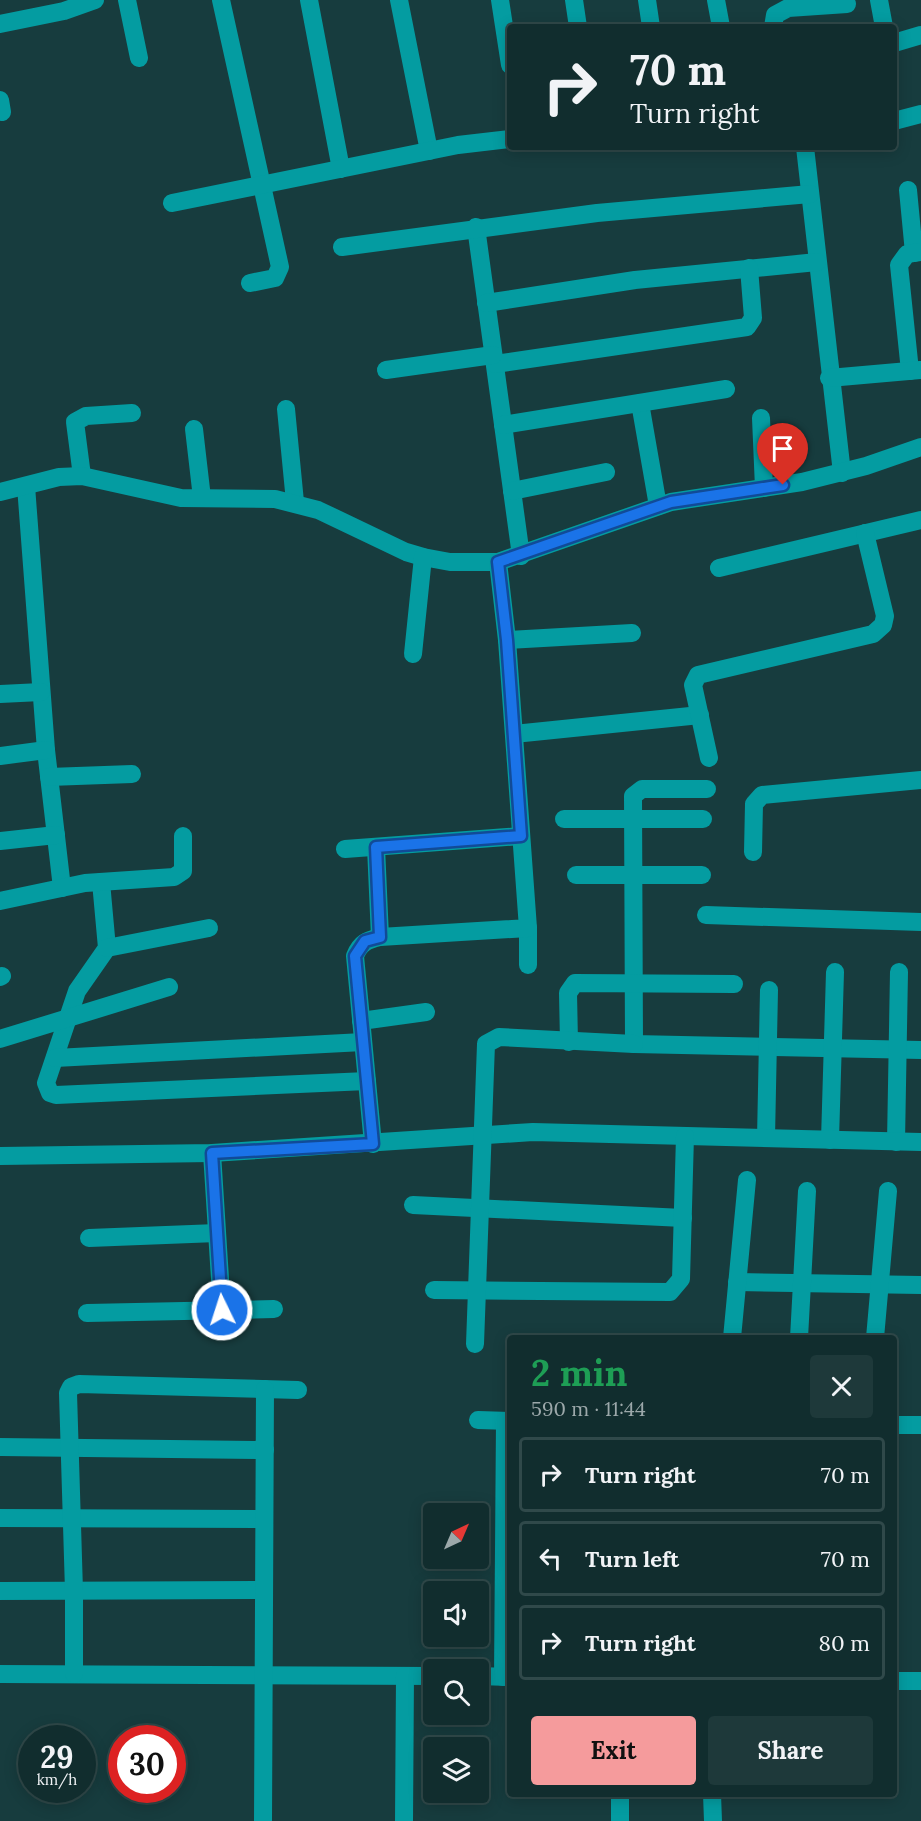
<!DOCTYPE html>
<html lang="en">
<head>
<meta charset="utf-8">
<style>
  body { margin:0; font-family:Lora,serif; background:#1e393a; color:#f1f3f6; height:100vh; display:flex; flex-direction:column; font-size:22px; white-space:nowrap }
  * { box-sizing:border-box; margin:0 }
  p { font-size:20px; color:#9ca8aa }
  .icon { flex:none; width:33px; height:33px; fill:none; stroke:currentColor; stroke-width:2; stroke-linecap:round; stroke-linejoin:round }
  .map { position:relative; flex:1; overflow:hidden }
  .details { position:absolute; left:507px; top:1335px; width:390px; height:462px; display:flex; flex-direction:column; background:#112d2e; border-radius:6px; box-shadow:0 3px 15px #0003,0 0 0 2px #30494a }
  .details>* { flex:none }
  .guide { position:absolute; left:507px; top:24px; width:390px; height:126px; border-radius:6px; box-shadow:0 3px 15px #0003,0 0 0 2px #30494a; background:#112d2e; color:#f1f3f6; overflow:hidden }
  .needle { width:39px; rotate:44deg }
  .tools { position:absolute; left:423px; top:1503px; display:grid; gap:12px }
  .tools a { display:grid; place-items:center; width:66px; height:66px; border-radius:6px; background:#112d2e; box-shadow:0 3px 15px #0003,0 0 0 2px #30494a; font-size:30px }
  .speed { position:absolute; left:18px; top:1725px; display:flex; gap:12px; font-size:30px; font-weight:700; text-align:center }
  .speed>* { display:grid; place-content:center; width:78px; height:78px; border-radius:50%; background:#112d2e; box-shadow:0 3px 15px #0003,0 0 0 2px #30494a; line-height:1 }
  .speed small { font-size:15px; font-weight:400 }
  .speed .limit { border:9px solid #d22; background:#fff; color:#111 }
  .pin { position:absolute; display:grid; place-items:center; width:51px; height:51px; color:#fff; margin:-62px -26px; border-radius:50% 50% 50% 0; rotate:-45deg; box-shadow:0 0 6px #0007 }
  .pin .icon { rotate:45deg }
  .me { position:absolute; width:66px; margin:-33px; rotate:356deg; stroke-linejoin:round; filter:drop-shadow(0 0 4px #0008) }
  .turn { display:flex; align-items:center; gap:21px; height:126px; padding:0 24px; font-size:27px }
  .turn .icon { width:78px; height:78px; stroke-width:2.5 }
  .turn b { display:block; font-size:42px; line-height:51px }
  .round { display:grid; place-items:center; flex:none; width:63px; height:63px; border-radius:6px; background:#1e393a }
  .summary { display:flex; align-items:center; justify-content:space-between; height:102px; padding:0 24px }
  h1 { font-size:36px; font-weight:700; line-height:45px; color:#1e9e55 }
  .cta { display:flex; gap:12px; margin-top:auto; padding:12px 24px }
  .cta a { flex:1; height:69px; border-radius:6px; background:#f59b9c; color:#111; font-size:24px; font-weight:700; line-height:69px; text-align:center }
  .cta a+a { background:#1e393a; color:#f1f3f6 }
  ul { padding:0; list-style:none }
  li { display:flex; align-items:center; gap:18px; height:75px; margin:0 12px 9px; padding:0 12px; border:3px solid #30494a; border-radius:6px }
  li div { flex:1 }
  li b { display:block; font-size:22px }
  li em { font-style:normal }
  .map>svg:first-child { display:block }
</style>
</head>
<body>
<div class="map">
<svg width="921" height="1821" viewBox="0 0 921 1821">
  <rect width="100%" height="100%" fill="#173c3e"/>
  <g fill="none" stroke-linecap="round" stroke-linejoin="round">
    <!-- minor -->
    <g stroke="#049ca1" stroke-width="18">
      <path d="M 127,0 L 139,58"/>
      <path d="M 221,0 L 280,267 L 275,278 L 250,283"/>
      <path d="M 309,0 L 341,169"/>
      <path d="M 399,0 L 429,151"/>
      <path d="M 500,0 L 510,65"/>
      <path d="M 574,0 L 578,27"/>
      <path d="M 647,0 L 651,27"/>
      <path d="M 716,0 L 721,27"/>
      <path d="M 879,0 L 884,27"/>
      <path d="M 0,24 L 64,11 L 95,0"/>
      <path d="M 773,27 L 775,15 L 788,8 L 847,4"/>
      <path d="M 894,43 L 921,35"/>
      <path d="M 0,100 L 2,112"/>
      <path d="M 894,121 L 921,114"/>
      <path d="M 805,147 L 842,473"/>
      <path d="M 908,190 L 914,253"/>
      <path d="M 172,203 L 458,145 L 510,139"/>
      <path d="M 476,227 L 521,556"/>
      <path d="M 342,247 L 597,213 L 810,194"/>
      <path d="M 486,303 L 635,280 L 817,262"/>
      <path d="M 495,364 L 747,327 L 753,318 L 749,268"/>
      <path d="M 386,370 L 493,355"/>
      <path d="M 910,371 L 899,265 L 907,254 L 921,252"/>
      <path d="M 829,378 L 920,370"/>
      <path d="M 640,403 L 658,506"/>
      <path d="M 286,409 L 295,502"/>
      <path d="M 761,418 L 764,488"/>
      <path d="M 503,425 L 726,389"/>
      <path d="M 194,429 L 202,498"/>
      <path d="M 82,476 L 75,422 L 86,416 L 132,413"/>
      <path d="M 26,486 L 46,750 L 62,888"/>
      <path d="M 512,491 L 606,472"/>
      <path d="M 0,492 L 59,477 L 82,476 L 181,498 L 275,499 L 318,510 L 406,552 L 423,557 L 450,562 L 498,562 L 671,502 L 802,482 L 866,466 L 921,447"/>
      <path d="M 719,568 L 921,520"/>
      <path d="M 507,640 L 632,633"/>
      <path d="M 413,654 L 423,557"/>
      <path d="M 0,694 L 41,692"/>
      <path d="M 514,734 L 700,715"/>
      <path d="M 0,756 L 46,750"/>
      <path d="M 709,758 L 693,685 L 698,675 L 873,634 L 883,625 L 885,616 L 865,533"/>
      <path d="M 49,777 L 132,774"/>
      <path d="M 707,789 L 642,789 L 633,796 L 634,1044 L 921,1050"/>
      <path d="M 564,819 L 703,819"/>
      <path d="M 0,841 L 56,835"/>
      <path d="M 376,847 L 380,937"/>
      <path d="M 345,849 L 521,836"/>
      <path d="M 753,852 L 754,804 L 762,795 L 921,780"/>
      <path d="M 576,875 L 702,875"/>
      <path d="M 101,882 L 107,948 L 77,991 L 46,1083 L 50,1093 L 56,1095 L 367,1081"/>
      <path d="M 0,901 L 85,883 L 174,877 L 183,871 L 183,836"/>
      <path d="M 706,915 L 921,922"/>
      <path d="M 107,948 L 209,928"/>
      <path d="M 528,965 L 528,928"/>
      <path d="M 0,977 L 2,976"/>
      <path d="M 361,1021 L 426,1012"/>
      <path d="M 0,1039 L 169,987"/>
      <path d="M 569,1042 L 568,993 L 575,983 L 734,984"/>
      <path d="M 55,1058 L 363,1042"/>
      <path d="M 766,1138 L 769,990"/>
      <path d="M 830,1140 L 835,972"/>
      <path d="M 896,1142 L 899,972"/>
      <path d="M 373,1144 L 355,956 C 360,943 367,940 380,937 L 528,928 L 507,640 L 498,562"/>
      <path d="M 212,1153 L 222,1310"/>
      <path d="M 0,1156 L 212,1153 L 533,1132 L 921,1142"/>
      <path d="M 413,1205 L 683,1218"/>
      <path d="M 89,1238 L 217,1233"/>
      <path d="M 737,1282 L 921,1285"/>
      <path d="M 434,1290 L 670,1292 L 681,1279 L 685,1136"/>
      <path d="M 87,1313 L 274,1309"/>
      <path d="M 732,1338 L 747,1180"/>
      <path d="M 799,1338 L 807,1191"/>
      <path d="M 875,1338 L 888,1191"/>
      <path d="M 475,1344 L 486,1044 L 499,1037 L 634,1044"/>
      <path d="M 478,1420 L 510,1421"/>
      <path d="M 894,1425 L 921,1425"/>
      <path d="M 0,1447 L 265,1450"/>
      <path d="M 0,1518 L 264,1519"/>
      <path d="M 0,1591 L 264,1590"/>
      <path d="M 0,1674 L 434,1676"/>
      <path d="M 74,1674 L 74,1591 L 68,1393 L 71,1387 L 79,1384 L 298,1390"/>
      <path d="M 478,1676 L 510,1677"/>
      <path d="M 503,1677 L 505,1421"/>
      <path d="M 894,1681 L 921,1681"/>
      <path d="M 712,1794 L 713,1821"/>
      <path d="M 263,1821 L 265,1389"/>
      <path d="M 404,1821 L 405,1676"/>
      <path d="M 620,1821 L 620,1794"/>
    </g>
  </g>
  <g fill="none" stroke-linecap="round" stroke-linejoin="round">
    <!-- route casing -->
    <g stroke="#114b97" stroke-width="15">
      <path id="route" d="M 222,1310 L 212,1153 L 373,1144 L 355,956 L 365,941 L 380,937 L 376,847 L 521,836 L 507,640 L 498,562 L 671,502 L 783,485"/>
    </g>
    <!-- route -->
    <use href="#route" stroke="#1a73e8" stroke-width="10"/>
  </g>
</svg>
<div class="tools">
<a><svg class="needle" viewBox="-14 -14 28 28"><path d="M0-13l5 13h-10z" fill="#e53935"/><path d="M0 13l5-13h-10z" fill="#9ca8aa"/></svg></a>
<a><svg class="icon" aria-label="sound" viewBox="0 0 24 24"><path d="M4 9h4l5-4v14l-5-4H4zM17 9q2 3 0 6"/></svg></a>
<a><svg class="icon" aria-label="search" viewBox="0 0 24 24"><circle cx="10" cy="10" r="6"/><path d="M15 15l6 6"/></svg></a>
<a><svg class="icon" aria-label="layers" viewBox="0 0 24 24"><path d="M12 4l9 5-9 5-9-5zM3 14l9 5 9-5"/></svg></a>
</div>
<div class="speed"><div>29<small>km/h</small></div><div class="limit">30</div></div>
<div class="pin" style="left:783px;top:485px;background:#d93025"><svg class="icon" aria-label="arrive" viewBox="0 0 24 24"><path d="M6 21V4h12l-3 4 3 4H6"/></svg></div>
<svg class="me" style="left:222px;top:1310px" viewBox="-20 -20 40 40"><circle r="17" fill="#1a73e8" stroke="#fff" stroke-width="3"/><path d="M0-11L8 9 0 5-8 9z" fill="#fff"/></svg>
<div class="guide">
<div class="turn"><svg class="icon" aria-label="right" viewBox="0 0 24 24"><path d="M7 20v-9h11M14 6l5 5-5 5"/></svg><div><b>70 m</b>Turn right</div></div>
</div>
<section class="details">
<div class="summary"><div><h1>2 min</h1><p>590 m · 11:44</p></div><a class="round"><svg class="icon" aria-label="close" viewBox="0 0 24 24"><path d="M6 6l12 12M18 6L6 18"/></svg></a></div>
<ul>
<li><svg class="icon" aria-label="right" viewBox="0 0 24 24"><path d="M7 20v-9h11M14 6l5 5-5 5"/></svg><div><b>Turn right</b></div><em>70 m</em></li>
<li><svg class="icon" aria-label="left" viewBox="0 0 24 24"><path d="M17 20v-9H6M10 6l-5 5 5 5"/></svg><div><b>Turn left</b></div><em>70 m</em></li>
<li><svg class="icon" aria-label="right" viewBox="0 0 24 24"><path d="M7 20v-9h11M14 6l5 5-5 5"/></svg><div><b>Turn right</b></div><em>80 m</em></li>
</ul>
<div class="cta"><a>Exit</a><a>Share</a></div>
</section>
</div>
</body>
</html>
